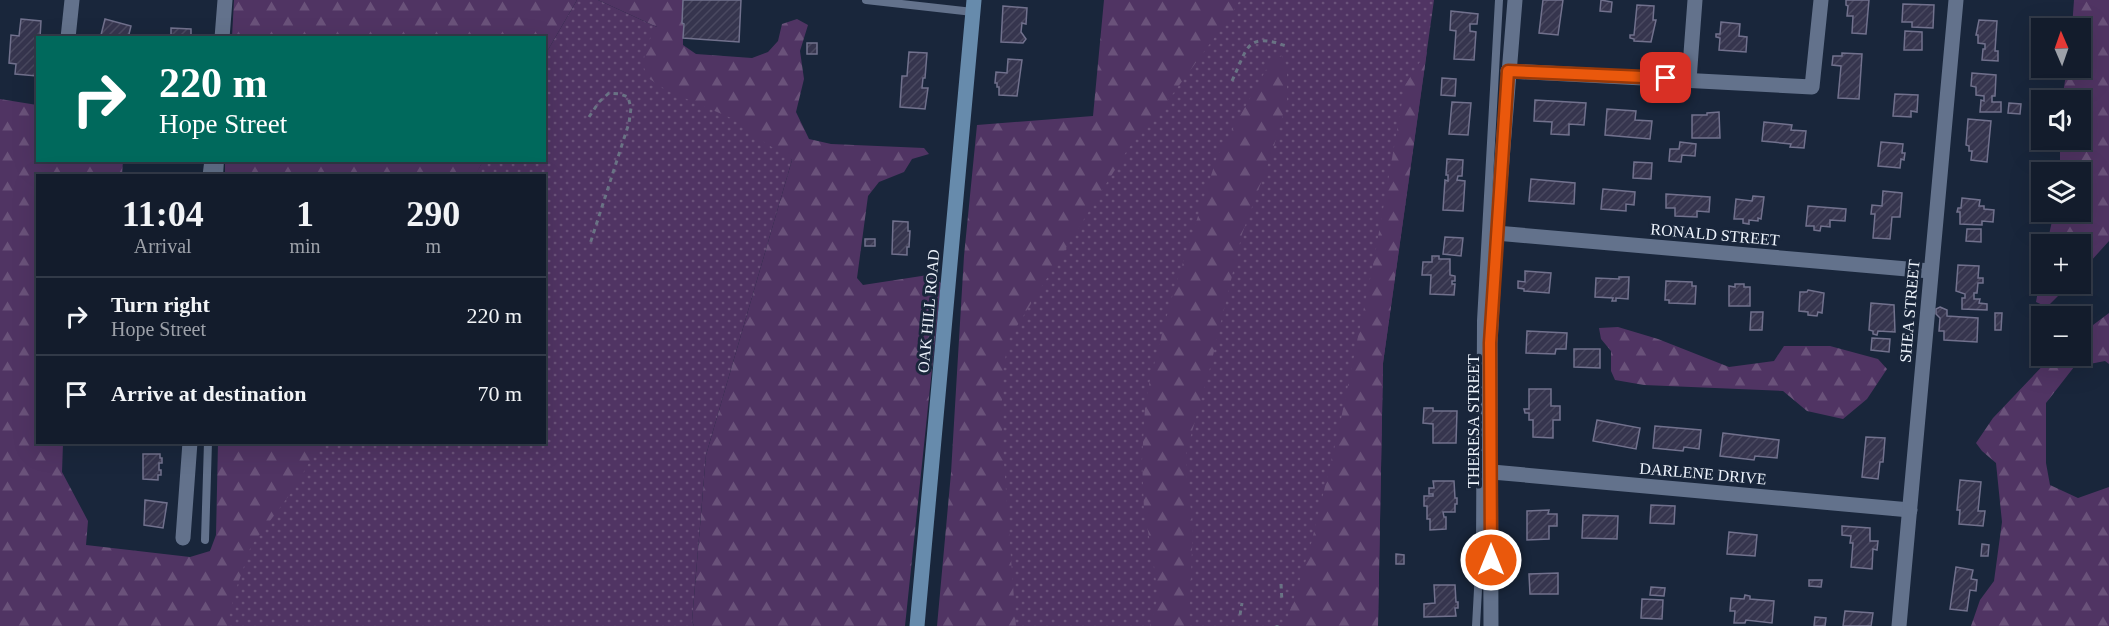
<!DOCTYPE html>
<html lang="en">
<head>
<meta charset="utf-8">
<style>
  body { margin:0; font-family:Georgia,serif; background:#1c2534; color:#f1f3f6; height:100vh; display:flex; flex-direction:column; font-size:22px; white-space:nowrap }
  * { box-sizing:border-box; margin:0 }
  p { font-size:20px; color:#9da1a9 }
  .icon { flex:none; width:33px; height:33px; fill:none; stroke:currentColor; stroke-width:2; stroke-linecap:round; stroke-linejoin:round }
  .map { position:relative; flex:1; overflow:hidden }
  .side { position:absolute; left:36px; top:174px; width:510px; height:270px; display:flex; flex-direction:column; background:#131c2c; border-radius:0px; box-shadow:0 6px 24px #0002,0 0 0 2px #323a48 }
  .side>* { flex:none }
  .hud { position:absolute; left:36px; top:36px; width:510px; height:126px; border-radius:0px; box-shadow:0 6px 24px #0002,0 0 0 2px #323a48; background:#00695c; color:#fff; overflow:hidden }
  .needle { width:39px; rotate:358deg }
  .buttons { position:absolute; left:2031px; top:18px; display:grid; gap:12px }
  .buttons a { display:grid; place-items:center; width:60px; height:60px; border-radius:0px; background:#131c2c; box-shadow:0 6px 24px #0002,0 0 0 2px #323a48; font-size:30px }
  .pin { position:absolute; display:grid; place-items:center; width:51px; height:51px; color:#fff; margin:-26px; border-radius:12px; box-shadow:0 3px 9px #0006 }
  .me { position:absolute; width:66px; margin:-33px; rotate:0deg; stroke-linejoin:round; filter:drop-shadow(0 0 4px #0008) }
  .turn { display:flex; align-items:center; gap:21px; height:126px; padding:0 24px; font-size:27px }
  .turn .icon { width:78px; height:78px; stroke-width:2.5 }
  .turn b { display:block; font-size:42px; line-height:51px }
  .eta { display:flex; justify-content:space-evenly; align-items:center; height:102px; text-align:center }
  .eta b { font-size:36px; font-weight:700; line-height:42px }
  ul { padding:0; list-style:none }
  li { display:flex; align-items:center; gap:18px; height:78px; padding:0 24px; border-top:2px solid #323a48 }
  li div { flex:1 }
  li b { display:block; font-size:22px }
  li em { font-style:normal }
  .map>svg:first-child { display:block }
</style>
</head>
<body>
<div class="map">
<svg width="2109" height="626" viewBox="0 0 2109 626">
  <defs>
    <pattern id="grass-dots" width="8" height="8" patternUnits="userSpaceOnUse" patternTransform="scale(1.5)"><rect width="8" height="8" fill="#503463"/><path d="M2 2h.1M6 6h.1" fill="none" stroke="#6a527a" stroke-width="1.8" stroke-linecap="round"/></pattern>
    <pattern id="forest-firs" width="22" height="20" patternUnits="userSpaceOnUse" patternTransform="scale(1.5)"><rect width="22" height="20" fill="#503463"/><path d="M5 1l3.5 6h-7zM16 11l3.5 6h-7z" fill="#6a527a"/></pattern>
    <pattern id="building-hatch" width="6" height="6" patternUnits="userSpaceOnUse" patternTransform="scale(1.5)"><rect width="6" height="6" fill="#36354e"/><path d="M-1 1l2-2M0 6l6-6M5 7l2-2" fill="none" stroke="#4a4960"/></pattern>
  </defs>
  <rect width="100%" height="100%" fill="#19263b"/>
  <!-- grass -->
  <g fill="url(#grass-dots)">
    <path d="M 577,0 L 598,0 L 657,27 L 792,160 L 706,455 L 692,621 L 694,626 L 177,626 L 305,443 L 544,442 L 544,176 L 475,175 L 483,161 L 544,160 L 545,55 Z"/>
    <path d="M 1189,0 L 1434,0 L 1383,363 L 1378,626 L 998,626 L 981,336 Z"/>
  </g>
  <!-- forest -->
  <g fill="url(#forest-firs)">
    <path d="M 234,0 L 577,0 L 545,55 L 544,38 L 232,37 Z"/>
    <path d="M 598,0 L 683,0 L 683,45 L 696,54 L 752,58 L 768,52 L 778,41 L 782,24 L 797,19 L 808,25 L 800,51 L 804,79 L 796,112 L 809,139 L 831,144 L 924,148 L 929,154 L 912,159 L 904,172 L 879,182 L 868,196 L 857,278 L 863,285 L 928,275 L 941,283 L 905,626 L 694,626 L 692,621 L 706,455 L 792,160 L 761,140 L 731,118 L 668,91 L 648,78 L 643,65 L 646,46 L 657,27 Z"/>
    <path d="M 1104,0 L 1240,0 L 1226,22 L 1166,103 L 1128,149 L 1009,339 L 1002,375 L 1002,436 L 1016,626 L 937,626 L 951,473 L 964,256 L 977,125 L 1093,116 Z"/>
    <path d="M 2074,0 L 2109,0 L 2109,241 L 2081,272 L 2080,244 L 2047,244 L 2054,212 L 2080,212 L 2080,172 L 2060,172 L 2060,140 L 2080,140 L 2080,100 L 2062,100 L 2067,68 L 2080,68 L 2080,28 L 2072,28 Z"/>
    <path d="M 1427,51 L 1383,363 L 1378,626 L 1285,626 L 1311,544 L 1338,433 L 1374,260 L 1405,85 Z"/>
    <path d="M 1282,56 L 1287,67 L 1287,100 L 1272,153 L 1242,234 L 1210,368 L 1186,453 L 1187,481 L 1193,525 L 1189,626 L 1150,626 L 1158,597 L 1153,558 L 1144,510 L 1142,460 L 1145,408 L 1150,380 L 1171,300 L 1217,157 L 1272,59 Z"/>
    <path d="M 0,99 L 37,105 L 38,160 L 123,161 L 122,175 L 38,176 L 38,442 L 63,443 L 62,472 L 88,521 L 86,545 L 190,557 L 210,551 L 216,535 L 218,443 L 321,443 L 291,493 L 251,546 L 234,595 L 227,626 L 0,626 Z"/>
    <path d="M 225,161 L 226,160 L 483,161 L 475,176 L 225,175 Z"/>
    <path d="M 2041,274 L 2042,284 L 2070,284 L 2047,307 L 2036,302 Z"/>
    <path d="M 2109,313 L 2109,364 L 2105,361 L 2074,367 L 2046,403 L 2046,463 L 2050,485 L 2078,498 L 2109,487 L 2109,626 L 1971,626 L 1980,600 L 1994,581 L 2002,522 L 1996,463 L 1982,451 L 1976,443 L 1993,418 L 2052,356 L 2080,356 L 2081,334 Z"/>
    <path d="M 1618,327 L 1658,339 L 1729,367 L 1774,361 L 1784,346 L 1830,346 L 1878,359 L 1887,369 L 1867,399 L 1843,419 L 1807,411 L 1783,391 L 1644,385 L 1615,380 L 1611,371 L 1611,351 L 1601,339 L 1599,328 Z"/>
  </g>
  <!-- building -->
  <g fill="url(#building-hatch)" stroke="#71718d" stroke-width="1.5">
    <path d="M 683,0 L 741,0 L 739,42 L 683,38 L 684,24 L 682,23 Z"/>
    <path d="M 1543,0 L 1563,0 L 1558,35 L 1539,33 Z"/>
    <path d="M 1601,0 L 1612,2 L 1611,12 L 1600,11 Z"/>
    <path d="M 1846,0 L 1869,0 L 1866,34 L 1852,33 L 1853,16 L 1847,16 L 1848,6 L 1846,5 Z"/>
    <path d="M 1903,4 L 1934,5 L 1933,28 L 1912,27 L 1912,22 L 1902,22 Z"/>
    <path d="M 1637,5 L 1654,6 L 1653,20 L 1656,20 L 1651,42 L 1634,41 L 1634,39 L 1630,38 L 1630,35 L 1634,35 Z"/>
    <path d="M 1003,6 L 1027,8 L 1026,24 L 1022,23 L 1021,32 L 1026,39 L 1023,43 L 1001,42 Z"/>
    <path d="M 1451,11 L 1478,14 L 1477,24 L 1470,24 L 1470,31 L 1476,32 L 1474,60 L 1454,59 L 1456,31 L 1450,30 Z"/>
    <path d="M 21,19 L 41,21 L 40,38 L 38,38 L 37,76 L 15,74 L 16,64 L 9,63 L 11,35 L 19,36 Z"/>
    <path d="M 105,19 L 131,26 L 128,38 L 122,36 L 121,38 L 109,38 L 101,35 Z"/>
    <path d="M 1979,20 L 1997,21 L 1995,51 L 1998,51 L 1998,61 L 1982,60 L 1983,49 L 1985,49 L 1985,44 L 1978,43 L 1978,35 L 1976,35 Z"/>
    <path d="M 1721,22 L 1740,24 L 1739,36 L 1747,37 L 1746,52 L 1719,50 L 1720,38 L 1716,37 L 1716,34 L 1720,34 Z"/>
    <path d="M 171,28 L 191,29 L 191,38 L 171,38 Z"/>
    <path d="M 1905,31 L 1922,32 L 1922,50 L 1904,50 Z"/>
    <rect x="807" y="43" width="10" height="11"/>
    <path d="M 909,52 L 927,53 L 925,78 L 923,78 L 922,88 L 928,88 L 925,109 L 900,107 L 902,76 L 907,76 Z"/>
    <path d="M 1842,53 L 1862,54 L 1859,99 L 1838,98 L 1841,66 L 1832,65 L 1833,56 L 1842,56 Z"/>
    <path d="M 1008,59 L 1022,60 L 1017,96 L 999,95 L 999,87 L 997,87 L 997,83 L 995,83 L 996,72 L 1007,73 Z"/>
    <path d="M 1972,73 L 1996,75 L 1995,96 L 1992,96 L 1992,102 L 2001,102 L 2001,112 L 1980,112 L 1981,100 L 1984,101 L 1984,96 L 1976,95 L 1976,87 L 1971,86 Z"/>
    <path d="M 1442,78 L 1456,79 L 1455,96 L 1441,95 Z"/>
    <path d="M 1895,94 L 1918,95 L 1917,112 L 1911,111 L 1911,117 L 1893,116 Z"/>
    <path d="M 1535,100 L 1586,103 L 1584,125 L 1569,124 L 1569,135 L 1551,134 L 1552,122 L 1534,121 Z"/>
    <path d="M 1452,102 L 1471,103 L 1468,135 L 1449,134 Z"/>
    <path d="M 2009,103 L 2021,104 L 2020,114 L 2008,113 Z"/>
    <path d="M 2035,104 L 2042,109 L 2039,116 L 2030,109 Z"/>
    <path d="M 1607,109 L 1636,111 L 1635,120 L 1652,121 L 1650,139 L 1605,135 Z"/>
    <path d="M 1719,112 L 1720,138 L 1692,138 L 1692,115 L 1707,115 L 1707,113 Z"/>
    <path d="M 1968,119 L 1991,121 L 1987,162 L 1971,160 L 1972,151 L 1969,151 L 1969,146 L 1966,145 Z"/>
    <path d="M 1764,122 L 1792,125 L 1791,130 L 1806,131 L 1804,148 L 1790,147 L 1791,144 L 1762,141 Z"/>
    <path d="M 1680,142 L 1696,144 L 1695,156 L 1682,155 L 1681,162 L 1669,161 L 1670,149 L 1679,149 Z"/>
    <path d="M 1881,142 L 1903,144 L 1902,153 L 1905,153 L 1904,160 L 1901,159 L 1900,168 L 1878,166 Z"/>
    <path d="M 1447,159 L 1463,160 L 1462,176 L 1458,176 L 1457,180 L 1465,181 L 1463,211 L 1443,210 L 1445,180 L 1448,181 L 1448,175 L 1446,175 Z"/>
    <path d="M 1634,162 L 1652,163 L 1651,179 L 1633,178 Z"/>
    <path d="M 1531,179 L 1575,183 L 1574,204 L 1529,201 Z"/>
    <path d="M 1603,189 L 1635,192 L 1634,205 L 1626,204 L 1626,211 L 1601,209 Z"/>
    <path d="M 1883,191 L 1902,193 L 1900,217 L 1892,217 L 1890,239 L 1873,238 L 1875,214 L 1871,214 L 1872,205 L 1882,206 Z"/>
    <path d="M 1666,194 L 1710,197 L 1709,212 L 1697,211 L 1697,217 L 1675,216 L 1675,208 L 1666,208 Z"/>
    <path d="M 1753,196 L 1764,197 L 1761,219 L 1758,218 L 1758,221 L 1749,220 L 1749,224 L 1743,223 L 1743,219 L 1734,219 L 1736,199 L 1752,201 Z"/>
    <path d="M 1962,198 L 1980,200 L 1979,206 L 1984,206 L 1984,209 L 1994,210 L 1993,222 L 1982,221 L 1982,225 L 1960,224 L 1960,212 L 1957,212 L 1958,208 L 1961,208 Z"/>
    <rect x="2031" y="202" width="11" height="13"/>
    <path d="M 1808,206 L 1846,209 L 1845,221 L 1830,220 L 1830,227 L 1821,226 L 1820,231 L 1814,230 L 1814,226 L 1806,226 Z"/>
    <path d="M 893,221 L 908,222 L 908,231 L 910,231 L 909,247 L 907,247 L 907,255 L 892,254 Z"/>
    <path d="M 1967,229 L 1981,229 L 1981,242 L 1966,241 Z"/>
    <path d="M 1445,237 L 1463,238 L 1461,256 L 1443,254 Z"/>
    <rect x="865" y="239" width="10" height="7"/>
    <path d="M 1432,256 L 1439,256 L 1439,259 L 1450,259 L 1450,275 L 1455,276 L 1455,281 L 1452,281 L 1452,284 L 1455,284 L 1454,295 L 1430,294 L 1431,275 L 1422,275 L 1423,262 L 1432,262 Z"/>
    <path d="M 1958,265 L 1979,266 L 1978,278 L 1983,278 L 1983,283 L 1978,283 L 1977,293 L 1974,293 L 1974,299 L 1980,299 L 1979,303 L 1987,304 L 1987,310 L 1962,309 L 1962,298 L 1965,298 L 1965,294 L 1956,291 Z"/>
    <path d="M 1525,271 L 1551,273 L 1549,293 L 1524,291 L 1524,289 L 1518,288 L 1518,281 L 1525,282 Z"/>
    <path d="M 1619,277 L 1629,277 L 1628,299 L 1616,298 L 1616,301 L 1612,301 L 1613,298 L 1595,297 L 1596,278 L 1619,279 Z"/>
    <path d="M 1666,281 L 1692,282 L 1692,286 L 1696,286 L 1695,304 L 1669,303 L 1669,300 L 1665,300 Z"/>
    <path d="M 1735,284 L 1744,284 L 1744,287 L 1750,287 L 1750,306 L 1729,306 L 1729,286 L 1735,287 Z"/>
    <path d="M 1808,290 L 1824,293 L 1822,313 L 1818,312 L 1817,316 L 1808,315 L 1808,312 L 1799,311 L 1800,292 L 1807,292 Z"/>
    <path d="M 1871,303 L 1894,305 L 1895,332 L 1878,331 L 1877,335 L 1873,334 L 1873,331 L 1869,330 Z"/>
    <path d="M 1940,307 L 1947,310 L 1947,316 L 1978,318 L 1977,342 L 1944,340 L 1944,331 L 1939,331 L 1940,318 L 1936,314 L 1936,309 Z"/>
    <path d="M 1751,312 L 1763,312 L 1762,330 L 1750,330 Z"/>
    <path d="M 1995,313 L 2002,313 L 2001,330 L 1995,330 Z"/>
    <path d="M 1527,331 L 1567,333 L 1566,349 L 1556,349 L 1555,354 L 1526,353 Z"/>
    <path d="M 1872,338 L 1890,339 L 1889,352 L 1871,350 Z"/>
    <path d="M 1574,349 L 1600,349 L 1600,368 L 1574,367 Z"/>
    <path d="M 1529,389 L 1551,389 L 1551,406 L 1560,406 L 1560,420 L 1553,420 L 1553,438 L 1533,437 L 1533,420 L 1529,420 L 1529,413 L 1525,413 L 1524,409 L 1529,409 Z"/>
    <path d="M 1424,408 L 1433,408 L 1433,411 L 1457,411 L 1456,443 L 1433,443 L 1433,424 L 1423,423 Z"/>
    <path d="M 1597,420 L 1640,428 L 1636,449 L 1593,441 Z"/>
    <path d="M 1655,426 L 1701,430 L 1699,449 L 1684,447 L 1683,451 L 1653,448 Z"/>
    <path d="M 1723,433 L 1779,440 L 1777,458 L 1755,456 L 1754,460 L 1720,456 Z"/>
    <path d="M 1866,437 L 1885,438 L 1883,462 L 1880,462 L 1878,479 L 1862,477 Z"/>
    <path d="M 143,454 L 160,454 L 160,458 L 162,458 L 162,463 L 159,463 L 159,470 L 161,470 L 161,475 L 158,475 L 158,480 L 143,479 Z"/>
    <path d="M 1960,480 L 1981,482 L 1978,511 L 1985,511 L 1983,526 L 1959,524 L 1960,510 L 1957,510 Z"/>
    <path d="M 1433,481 L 1454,481 L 1455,498 L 1457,498 L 1457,504 L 1455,504 L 1455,512 L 1443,512 L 1444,517 L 1446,517 L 1446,529 L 1430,530 L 1430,519 L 1427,519 L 1427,506 L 1424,506 L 1424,496 L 1433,496 L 1433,494 L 1429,494 L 1429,488 L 1434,488 Z"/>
    <path d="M 145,500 L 167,503 L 163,528 L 144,525 Z"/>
    <path d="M 1651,505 L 1675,506 L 1674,524 L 1650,523 Z"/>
    <path d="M 1549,510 L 1548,514 L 1557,514 L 1557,526 L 1549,526 L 1549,539 L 1527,540 L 1527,511 Z"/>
    <path d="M 1583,515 L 1618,516 L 1617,539 L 1582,538 Z"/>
    <path d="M 1842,526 L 1870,528 L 1870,541 L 1878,541 L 1877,550 L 1873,549 L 1872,569 L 1851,567 L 1853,543 L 1850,543 L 1851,536 L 1842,535 Z"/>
    <path d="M 1729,532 L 1757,535 L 1755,556 L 1727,554 Z"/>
    <path d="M 1982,544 L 1989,545 L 1988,556 L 1981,556 Z"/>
    <path d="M 1396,554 L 1404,555 L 1404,564 L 1396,564 Z"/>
    <path d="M 1956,567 L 1973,570 L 1971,579 L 1977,580 L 1976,591 L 1970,590 L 1967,611 L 1950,609 Z"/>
    <path d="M 1558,573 L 1558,594 L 1530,594 L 1529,574 Z"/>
    <path d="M 1809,580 L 1822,580 L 1821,587 L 1809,586 Z"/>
    <path d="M 1434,585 L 1455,585 L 1456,602 L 1458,602 L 1458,608 L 1455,608 L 1456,616 L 1424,617 L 1424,604 L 1435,603 Z"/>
    <path d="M 1651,587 L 1665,588 L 1664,596 L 1650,595 Z"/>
    <path d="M 1745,595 L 1750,596 L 1750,599 L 1774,601 L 1772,623 L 1746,620 L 1745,623 L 1734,623 L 1735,611 L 1730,611 L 1731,598 L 1744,599 Z"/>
    <path d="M 1642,599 L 1663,600 L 1662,619 L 1641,618 Z"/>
    <path d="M 1845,611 L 1873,613 L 1871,626 L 1843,626 Z"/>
    <path d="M 1815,617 L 1826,618 L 1825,626 L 1814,626 Z"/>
  </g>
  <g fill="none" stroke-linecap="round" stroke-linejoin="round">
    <!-- path -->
    <g stroke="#697384" stroke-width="3" stroke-dasharray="4.5 4.5" stroke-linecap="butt">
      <path d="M 1232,81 C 1248,47 1246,31 1289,47"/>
      <path d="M 589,117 L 599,102 L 609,93 L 620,94 L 628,97 L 631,108 L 629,123 L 590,244"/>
      <path d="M 1281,584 L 1282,602"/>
      <path d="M 1240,615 L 1242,603"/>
      <path d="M 1277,626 L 1277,625"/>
    </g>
    <!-- lane -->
    <g stroke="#63728c" stroke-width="8">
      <path d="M 866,0 L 973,12"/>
      <path d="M 219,176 L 220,160"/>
      <path d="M 205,540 L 208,442"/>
      <path d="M 1476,626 L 1480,553 L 1481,321 L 1499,0"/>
    </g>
    <!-- street -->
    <g stroke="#63728c" stroke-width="15">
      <path d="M 68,38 L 72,0"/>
      <path d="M 222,38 L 225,0"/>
      <path d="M 1508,71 L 1812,87 L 1821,0"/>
      <path d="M 1689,80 L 1695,0"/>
      <path d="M 210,176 L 212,160"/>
      <path d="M 1496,233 L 1930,271"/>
      <path d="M 1492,472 L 1910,510"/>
      <path d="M 183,538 L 190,442"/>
      <path d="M 1491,626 L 1490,343 L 1496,233 L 1515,0"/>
      <path d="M 1899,626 L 1956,0"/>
    </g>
    <!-- secondary -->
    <path stroke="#678bac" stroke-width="15" d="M 917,626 L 974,0"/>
  </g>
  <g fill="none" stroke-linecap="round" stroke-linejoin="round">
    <!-- route casing -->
    <g stroke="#983908" stroke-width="15">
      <path id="route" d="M 1491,560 L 1490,343 L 1508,71 L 1666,78"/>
    </g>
    <!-- route -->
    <use href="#route" stroke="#ea580c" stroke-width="10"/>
  </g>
  <g text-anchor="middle" stroke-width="6" stroke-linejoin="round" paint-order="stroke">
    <!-- street labels -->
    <g font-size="16" fill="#eef4fd" stroke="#19263b">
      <text transform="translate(1715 234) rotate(5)" y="6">RONALD STREET</text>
      <text transform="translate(928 311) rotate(-85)" y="6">OAK HILL ROAD</text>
      <text transform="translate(1909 311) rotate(-85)" y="6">SHEA STREET</text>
      <text transform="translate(1473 421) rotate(-90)" y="6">THERESA STREET</text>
      <text transform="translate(1703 473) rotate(5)" y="6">DARLENE DRIVE</text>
    </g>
  </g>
</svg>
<div class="buttons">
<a><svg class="needle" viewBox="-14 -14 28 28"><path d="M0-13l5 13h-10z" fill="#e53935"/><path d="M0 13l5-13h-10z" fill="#9da1a9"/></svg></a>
<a><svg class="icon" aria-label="sound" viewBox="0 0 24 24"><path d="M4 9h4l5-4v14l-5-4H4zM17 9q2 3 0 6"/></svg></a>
<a><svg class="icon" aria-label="layers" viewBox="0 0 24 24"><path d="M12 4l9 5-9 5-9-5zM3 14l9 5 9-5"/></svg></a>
<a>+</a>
<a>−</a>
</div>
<div class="pin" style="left:1666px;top:78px;background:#d93025"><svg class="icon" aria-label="arrive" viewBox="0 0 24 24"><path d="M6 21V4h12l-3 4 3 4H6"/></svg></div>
<svg class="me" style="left:1491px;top:560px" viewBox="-20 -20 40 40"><circle r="17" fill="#ea580c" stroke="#fff" stroke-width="3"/><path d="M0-11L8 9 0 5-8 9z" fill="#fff"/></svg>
<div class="hud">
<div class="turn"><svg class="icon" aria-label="right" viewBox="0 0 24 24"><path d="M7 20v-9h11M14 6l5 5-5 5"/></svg><div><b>220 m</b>Hope Street</div></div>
</div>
<section class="side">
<div class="eta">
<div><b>11:04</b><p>Arrival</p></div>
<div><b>1</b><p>min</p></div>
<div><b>290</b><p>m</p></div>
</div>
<ul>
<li><svg class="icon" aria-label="right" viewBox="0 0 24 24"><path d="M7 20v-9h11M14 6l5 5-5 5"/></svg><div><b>Turn right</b><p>Hope Street</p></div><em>220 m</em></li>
<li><svg class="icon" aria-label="arrive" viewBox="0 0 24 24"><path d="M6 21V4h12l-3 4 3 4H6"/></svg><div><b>Arrive at destination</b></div><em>70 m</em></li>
</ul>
</section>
</div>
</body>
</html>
